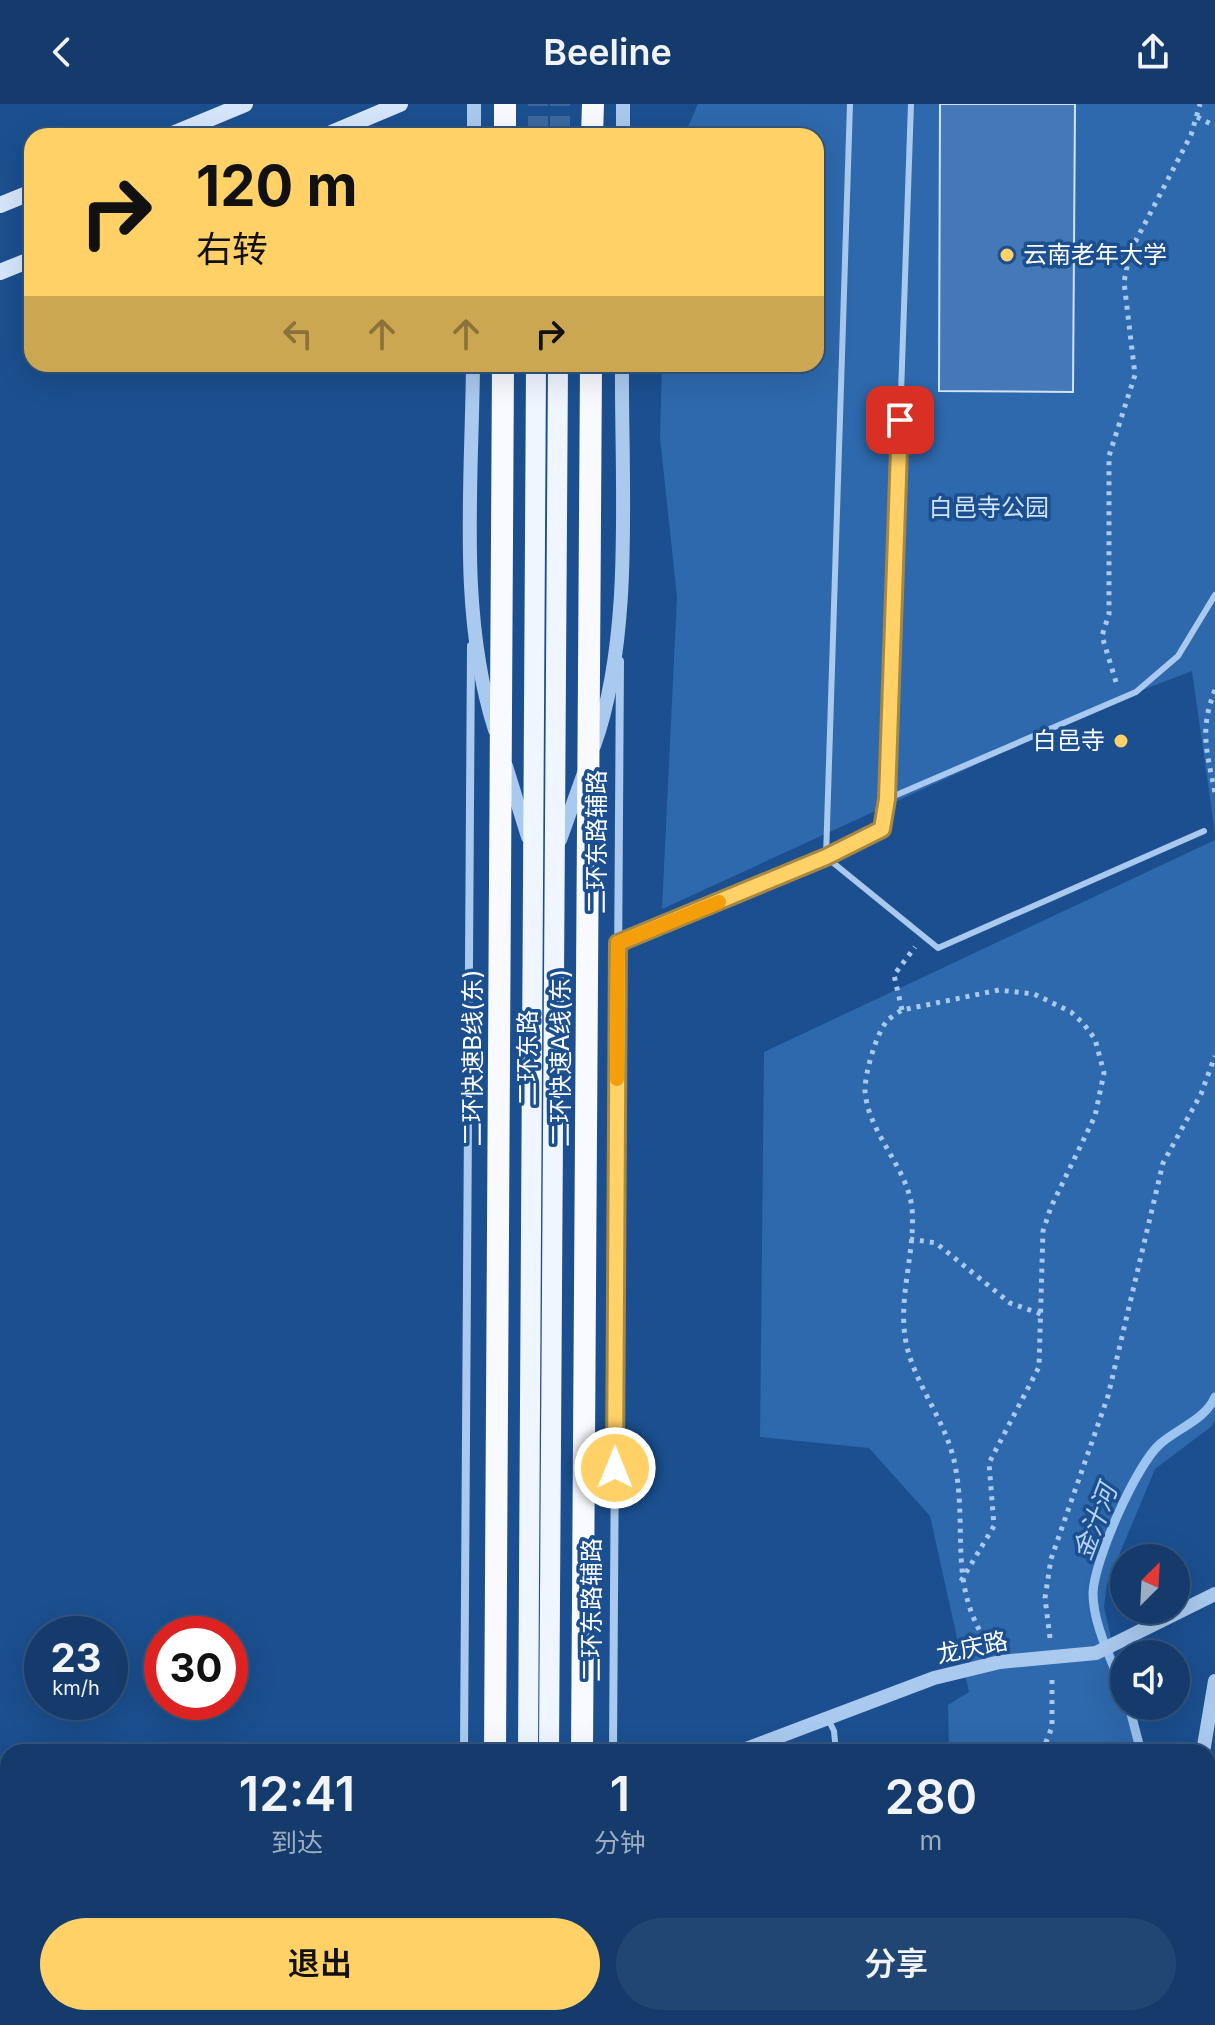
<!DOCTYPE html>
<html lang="zh">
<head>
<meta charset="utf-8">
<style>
  body { margin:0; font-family:Inter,"Noto Sans SC",sans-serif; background:#214673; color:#f1f3f6; height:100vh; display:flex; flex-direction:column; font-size:30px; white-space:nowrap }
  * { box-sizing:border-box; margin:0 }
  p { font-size:26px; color:#9dadc1 }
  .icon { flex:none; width:44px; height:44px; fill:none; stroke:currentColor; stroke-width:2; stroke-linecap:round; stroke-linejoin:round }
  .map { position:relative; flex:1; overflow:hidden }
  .panel { position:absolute; left:0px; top:1640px; width:1216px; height:282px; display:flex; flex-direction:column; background:#143b6b; border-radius:24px 24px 0 0; box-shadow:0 8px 32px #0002,0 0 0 2px #33557e }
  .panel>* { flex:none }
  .guide { position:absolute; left:24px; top:24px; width:800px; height:244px; border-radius:24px; box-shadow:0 8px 32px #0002,0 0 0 2px #33557e; background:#ffd166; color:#111; overflow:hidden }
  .needle { width:52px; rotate:24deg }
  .buttons { position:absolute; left:1110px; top:1440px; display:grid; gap:16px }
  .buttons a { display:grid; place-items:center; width:80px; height:80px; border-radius:50%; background:#143b6b; box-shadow:0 8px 32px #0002,0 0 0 2px #33557e; font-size:40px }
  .speed { position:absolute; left:24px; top:1512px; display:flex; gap:16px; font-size:40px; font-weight:700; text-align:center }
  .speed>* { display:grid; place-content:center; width:104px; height:104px; border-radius:50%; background:#143b6b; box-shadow:0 8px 32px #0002,0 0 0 2px #33557e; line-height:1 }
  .speed small { font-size:20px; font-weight:400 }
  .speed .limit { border:12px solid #d22; background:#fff; color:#111 }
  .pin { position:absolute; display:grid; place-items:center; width:68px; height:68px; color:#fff; margin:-34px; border-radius:16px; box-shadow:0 4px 12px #0006 }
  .me { position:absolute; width:88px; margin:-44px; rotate:0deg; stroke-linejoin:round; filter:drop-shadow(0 0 6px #0008) }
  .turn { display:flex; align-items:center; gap:28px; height:168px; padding:0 40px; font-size:36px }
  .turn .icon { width:104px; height:104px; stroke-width:2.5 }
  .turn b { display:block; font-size:56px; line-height:68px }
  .lanes { display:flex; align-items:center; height:76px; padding:0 40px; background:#0003; justify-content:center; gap:40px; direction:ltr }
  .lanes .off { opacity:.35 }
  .eta { display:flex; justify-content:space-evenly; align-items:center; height:136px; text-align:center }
  .eta b { font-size:48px; font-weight:600; line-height:56px }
  .action { display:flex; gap:16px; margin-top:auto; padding:16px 40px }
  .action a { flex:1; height:92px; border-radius:48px; background:#ffd166; color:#111; font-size:32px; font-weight:600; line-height:92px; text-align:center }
  .action a+a { background:#214673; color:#f1f3f6 }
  header { display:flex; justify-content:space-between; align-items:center; height:104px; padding:0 40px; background:#143b6b; font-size:36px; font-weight:600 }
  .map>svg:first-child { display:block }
</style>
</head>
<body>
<header><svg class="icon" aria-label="back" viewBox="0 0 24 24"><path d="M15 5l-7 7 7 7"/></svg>Beeline<svg class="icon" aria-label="share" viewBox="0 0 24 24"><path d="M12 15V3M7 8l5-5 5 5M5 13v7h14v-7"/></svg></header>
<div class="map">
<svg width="1215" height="1921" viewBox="0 0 1215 1921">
  <rect width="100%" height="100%" fill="#1b4f8f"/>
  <!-- green -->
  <g fill="#2e69ad">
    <path d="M 698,0 L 1215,0 L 1215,729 L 1192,567 L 1119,595 L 662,805 L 677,493 L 660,334 L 662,260 L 816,260 L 816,32 L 684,32 Z"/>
    <path d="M 1215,736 L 1215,1315 L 1212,1322 L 1155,1365 L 1107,1480 L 1104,1503 L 1137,1648 L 949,1648 L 948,1601 L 969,1588 L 930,1412 L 869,1344 L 760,1333 L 764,948 Z"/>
    <path d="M 955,1914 L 1137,1914 L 1140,1921 L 955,1921 Z"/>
  </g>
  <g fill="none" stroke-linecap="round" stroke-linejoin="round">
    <!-- stream -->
    <g stroke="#9cc4f0" stroke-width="9">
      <path d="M 1124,1589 C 1113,1558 1093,1522 1093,1489 C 1094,1457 1136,1361 1160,1340 C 1178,1324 1205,1316 1215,1293"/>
      <path d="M 1129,1602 L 1141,1648"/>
      <path d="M 1089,1914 L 1090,1921"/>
    </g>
  </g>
  <!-- building -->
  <path fill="#4478b7" stroke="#cfe3fa" stroke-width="2" d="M 940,0 L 1075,0 L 1073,288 L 939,287 Z"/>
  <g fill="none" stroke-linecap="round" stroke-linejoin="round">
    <!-- primary-tunnel -->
    <g stroke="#3d69a0" stroke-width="20" stroke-dasharray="20 10" stroke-linecap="butt">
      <path d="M 538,32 L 538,0"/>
      <path d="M 560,32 L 560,0"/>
    </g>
    <!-- path -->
    <g stroke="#a9c9ee" stroke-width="5" stroke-dasharray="4 6" stroke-linecap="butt">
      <path d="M 1197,13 L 1215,22"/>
      <path d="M 1116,578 L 1102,532 L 1109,510 L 1109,352 L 1135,271 L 1124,178 L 1130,148 L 1191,31 L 1200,0"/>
      <path d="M 1215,586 C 1199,626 1207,648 1215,689"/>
      <path d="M 902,906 L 894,871 L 915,843"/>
      <path d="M 910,1135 L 936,1139 L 1010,1199 L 1041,1210"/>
      <path d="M 961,1477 L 994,1422 L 989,1359 L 1039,1263 L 1043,1127 L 1051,1103 L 1095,1012 L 1104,969 L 1095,935 L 1083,919 L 1071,908 L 1034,890 L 999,886 L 902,906 C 897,909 891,913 887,917 C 876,930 865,969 865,986 C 867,1028 907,1062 912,1104 C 916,1149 896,1197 907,1243 C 917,1284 947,1319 955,1361 C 968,1427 947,1481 989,1542"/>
      <path d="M 1050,1534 L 1045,1494 L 1051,1455 L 1108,1292 L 1163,1059 L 1201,990 L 1215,952"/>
      <path d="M 1042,1648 L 1052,1623 L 1052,1572"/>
      <path d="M 415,1914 L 415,1921"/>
      <path d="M 654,1914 L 654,1921"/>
      <path d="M 1021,1921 L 1022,1914"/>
    </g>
    <!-- service -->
    <g stroke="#a9c9ee" stroke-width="6">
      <path d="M 850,0 L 826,753 L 938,844 L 1204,727"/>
      <path d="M 887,695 L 1136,588 L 1178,552 L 1215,491"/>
      <path d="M 618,839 L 826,753 L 882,725 L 887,695 L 911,0"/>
      <path d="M 828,1615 L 834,1627 L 836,1648"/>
      <path d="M 802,1914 L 803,1921"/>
      <path d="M 912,1914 L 912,1921"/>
    </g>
    <!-- minor -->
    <g stroke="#a9c9ee" stroke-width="8">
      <path d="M 464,1648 L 471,542"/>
      <path d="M 613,1648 L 620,557"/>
      <path d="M 462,1921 L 462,1914"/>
      <path d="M 611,1921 L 611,1914"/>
    </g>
    <!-- tertiary -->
    <g stroke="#a9c9ee" stroke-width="14">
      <path d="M 474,32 L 474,0"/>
      <path d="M 623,32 L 623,0"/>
      <path d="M 473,260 C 472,381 458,509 495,626"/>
      <path d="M 594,642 C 634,530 621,379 622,260"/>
      <path d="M 506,662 L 528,733"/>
      <path d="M 560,736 L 584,669"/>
      <path d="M 738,1648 L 934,1574 L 1000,1558 L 1096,1549 L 1215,1490"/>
      <path d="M 1203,1648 L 1215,1577"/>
      <path d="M 1187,1914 L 1188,1921"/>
      <path d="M 32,1921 L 50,1914"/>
    </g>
    <!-- secondary -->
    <g stroke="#d6e6fa" stroke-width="16">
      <path d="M 168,32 L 245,0"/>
      <path d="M 324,32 L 400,0"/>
      <path d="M 0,101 L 32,88"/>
      <path d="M 0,168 L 32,155"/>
    </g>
    <!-- primary -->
    <g stroke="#f0f6ff" stroke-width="20">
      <path d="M 528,1648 L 536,260"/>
      <path d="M 549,1648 L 558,260"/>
      <path d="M 526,1921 L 526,1914"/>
      <path d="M 548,1921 L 548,1914"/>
    </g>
    <!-- trunk -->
    <g stroke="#f8faff" stroke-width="22">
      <path d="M 505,32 L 505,0"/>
      <path d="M 592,32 L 593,0"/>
      <path d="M 493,1921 L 493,1914"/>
      <path d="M 580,1921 L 580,1914"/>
    </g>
    <!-- trunk-bridge -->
    <g stroke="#f8faff" stroke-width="22">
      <path d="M 495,1648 L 503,260"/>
      <path d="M 582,1648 L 591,260"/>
    </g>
  </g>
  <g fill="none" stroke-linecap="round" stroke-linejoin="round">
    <!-- route casing -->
    <g stroke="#a68842" stroke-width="20">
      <path id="route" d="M 615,1364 L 618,839 L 826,753 L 882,725 L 887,695 L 900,316"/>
    </g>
    <!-- route -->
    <use href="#route" stroke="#ffd166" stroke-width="14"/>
    <!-- slow -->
    <path stroke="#f59e0b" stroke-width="14" d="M 617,975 L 618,839 L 719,798"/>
  </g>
  <!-- markers -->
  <g fill="#ffd166" stroke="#1b4f8f" stroke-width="3">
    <circle cx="1007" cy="151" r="8"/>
    <circle cx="1121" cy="637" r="8"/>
  </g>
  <g text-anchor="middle" stroke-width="7" stroke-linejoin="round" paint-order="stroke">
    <!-- poi labels -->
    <g font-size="24" fill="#fff" stroke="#1b4f8f" text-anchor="start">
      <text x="1023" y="159">云南老年大学</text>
      <text x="1105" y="645" text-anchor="end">白邑寺</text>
    </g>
    <!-- park labels -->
    <g font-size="24" fill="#cfe3fa" stroke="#1b4f8f">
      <text x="989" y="412">白邑寺公园</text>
    </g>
    <!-- street labels -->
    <g font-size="24" fill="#fff" stroke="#1b4f8f">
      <text transform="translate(597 738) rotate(-90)" y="8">二环东路辅路</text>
      <text transform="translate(473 954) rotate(-90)" y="8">二环快速B线(东)</text>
      <text transform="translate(528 954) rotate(-90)" y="8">二环东路</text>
      <text transform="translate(561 954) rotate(-90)" y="8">二环快速A线(东)</text>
      <text transform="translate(592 1506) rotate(-90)" y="8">二环东路辅路</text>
      <text transform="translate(972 1544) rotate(-12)" y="8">龙庆路</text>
    </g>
    <!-- water labels -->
    <g font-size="26" font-style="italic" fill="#b5d3f5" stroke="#1b4f8f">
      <text transform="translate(1095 1418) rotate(-69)" y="9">金汁河</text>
    </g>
  </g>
</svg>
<div class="buttons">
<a><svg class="needle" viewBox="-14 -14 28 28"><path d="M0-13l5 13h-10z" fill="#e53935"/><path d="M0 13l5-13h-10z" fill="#9dadc1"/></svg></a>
<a><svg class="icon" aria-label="sound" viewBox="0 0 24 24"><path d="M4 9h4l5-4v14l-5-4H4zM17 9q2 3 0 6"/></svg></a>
</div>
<div class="speed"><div>23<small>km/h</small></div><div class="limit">30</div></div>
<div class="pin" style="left:900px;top:316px;background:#d93025"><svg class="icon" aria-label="arrive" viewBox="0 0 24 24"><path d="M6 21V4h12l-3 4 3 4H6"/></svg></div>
<svg class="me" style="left:615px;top:1364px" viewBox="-20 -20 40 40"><circle r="17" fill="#ffd166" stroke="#fff" stroke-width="3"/><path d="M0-11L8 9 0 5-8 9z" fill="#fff"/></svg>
<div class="guide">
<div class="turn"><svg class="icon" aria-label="right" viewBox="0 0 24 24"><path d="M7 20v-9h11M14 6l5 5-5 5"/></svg><div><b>120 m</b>右转</div></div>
<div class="lanes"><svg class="icon off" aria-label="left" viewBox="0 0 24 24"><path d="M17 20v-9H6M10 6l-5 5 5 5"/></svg><svg class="icon off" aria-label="ahead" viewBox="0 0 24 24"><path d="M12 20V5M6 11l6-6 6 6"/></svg><svg class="icon off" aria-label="ahead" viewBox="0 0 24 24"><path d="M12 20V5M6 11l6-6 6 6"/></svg><svg class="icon" aria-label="right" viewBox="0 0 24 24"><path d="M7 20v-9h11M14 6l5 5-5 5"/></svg></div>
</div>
<section class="panel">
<div class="eta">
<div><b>12:41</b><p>到达</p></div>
<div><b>1</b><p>分钟</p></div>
<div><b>280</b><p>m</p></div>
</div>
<div class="action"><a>退出</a><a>分享</a></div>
</section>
</div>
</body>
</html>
